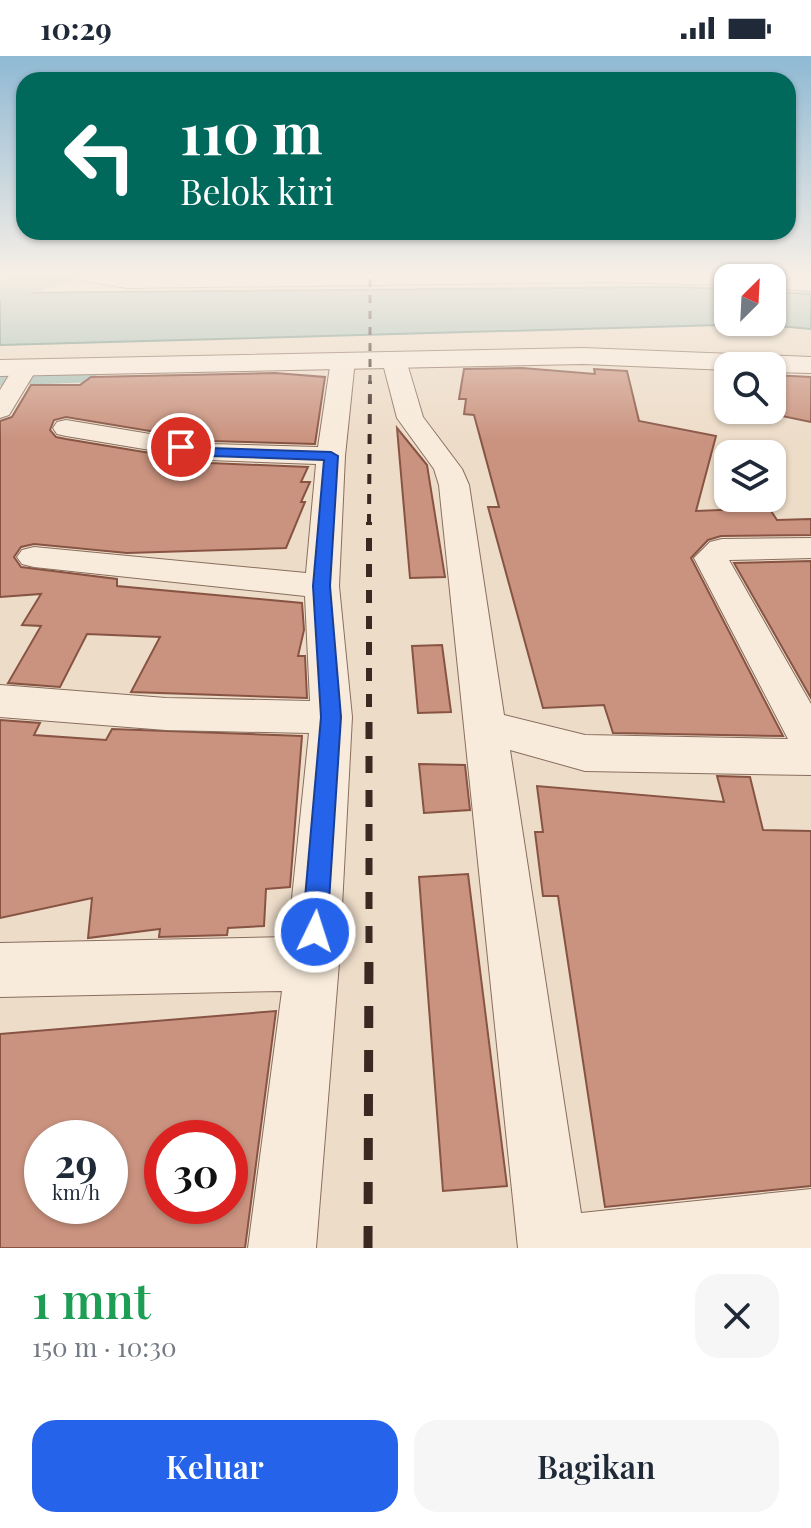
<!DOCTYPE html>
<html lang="id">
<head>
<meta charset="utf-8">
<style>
  body { margin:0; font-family:"Playfair Display",serif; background:#f6f6f7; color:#1f2937; height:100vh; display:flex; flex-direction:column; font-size:30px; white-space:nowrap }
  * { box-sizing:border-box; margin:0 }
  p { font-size:26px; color:#747a83 }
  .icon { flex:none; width:44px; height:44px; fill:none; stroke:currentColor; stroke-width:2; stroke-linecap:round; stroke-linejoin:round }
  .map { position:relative; height:1192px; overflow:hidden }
  .details { display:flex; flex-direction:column; background:#fff; flex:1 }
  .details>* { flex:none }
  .banner { position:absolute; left:16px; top:16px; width:780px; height:168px; border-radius:24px; box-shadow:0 2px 6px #0004; background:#00695c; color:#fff; overflow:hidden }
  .needle { width:52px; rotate:24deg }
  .fabs { position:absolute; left:714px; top:208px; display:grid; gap:16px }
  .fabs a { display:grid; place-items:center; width:72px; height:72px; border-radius:16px; background:#fff; box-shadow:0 2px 6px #0004; font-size:40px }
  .speed { position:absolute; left:24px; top:1064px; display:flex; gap:16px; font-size:40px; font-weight:700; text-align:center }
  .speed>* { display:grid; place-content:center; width:104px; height:104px; border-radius:50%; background:#fff; box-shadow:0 2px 6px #0004; line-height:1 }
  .speed small { font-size:20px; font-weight:400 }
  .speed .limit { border:12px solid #d22; background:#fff; color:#111 }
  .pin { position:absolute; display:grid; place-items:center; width:68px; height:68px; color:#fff; margin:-34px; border:4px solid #fff; border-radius:50%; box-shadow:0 2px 8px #0007 }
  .me { position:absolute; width:88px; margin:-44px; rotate:4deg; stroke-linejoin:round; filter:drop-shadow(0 0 6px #0008) }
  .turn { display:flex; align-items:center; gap:28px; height:168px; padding:0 32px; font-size:36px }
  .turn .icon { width:104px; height:104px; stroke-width:2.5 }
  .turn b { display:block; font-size:56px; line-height:68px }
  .round { display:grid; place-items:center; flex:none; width:84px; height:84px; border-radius:24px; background:#f6f6f7 }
  .overview { display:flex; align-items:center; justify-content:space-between; height:136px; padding:0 32px }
  h1 { font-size:48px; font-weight:600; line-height:60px; color:#1e9e55 }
  .cta { display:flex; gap:16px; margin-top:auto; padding:16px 32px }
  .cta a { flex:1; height:92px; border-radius:24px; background:#2563eb; color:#fff; font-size:32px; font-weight:600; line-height:92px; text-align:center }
  .cta a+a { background:#f6f6f7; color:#1f2937 }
  .status { display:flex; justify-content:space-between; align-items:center; height:56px; padding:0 40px; background:#fff; direction:ltr }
  .status svg { height:22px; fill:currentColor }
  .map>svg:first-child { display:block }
</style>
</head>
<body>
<div class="status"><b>10:29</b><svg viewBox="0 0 49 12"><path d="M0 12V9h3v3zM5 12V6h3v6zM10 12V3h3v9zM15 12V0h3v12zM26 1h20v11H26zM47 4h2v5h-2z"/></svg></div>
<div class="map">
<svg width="811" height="1192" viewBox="0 0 811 1192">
  <rect width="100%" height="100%" fill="#eddcc8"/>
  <!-- water -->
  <path fill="#a9c1b6" stroke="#6f9083" stroke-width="2" d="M 676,231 L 728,233 L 728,266 L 772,266 L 772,236 L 811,238 L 811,273 L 757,268 L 0,289 L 0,237 Z"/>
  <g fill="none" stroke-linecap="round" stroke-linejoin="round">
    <!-- canal -->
    <path fill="#a9c1b6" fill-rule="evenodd" d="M 84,312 L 93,314 L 97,320 L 93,326 L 0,330 L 0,314 Z"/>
    <!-- river -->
    <path fill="#a9c1b6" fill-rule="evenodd" d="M 24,217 L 82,217 L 77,224 L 0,245 L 0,223 Z"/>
  </g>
  <!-- building -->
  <g fill="#ca937f" stroke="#875444" stroke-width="2" fill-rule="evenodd">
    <path d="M 522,312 L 595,318 L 594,313 L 627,315 L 639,365 L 716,380 L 696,455 L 769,452 L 777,464 L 811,463 L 811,479 L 721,480 L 708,484 L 691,502 L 783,680 L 613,677 L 604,649 L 543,652 L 488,451 L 499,451 L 474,359 L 464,358 L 466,343 L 459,343 L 464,313 Z"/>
    <path d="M 275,317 L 325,321 L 315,388 L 210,385 L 66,361 L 54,364 L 50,374 L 56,381 L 66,383 L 210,407 L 308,411 L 301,426 L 310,426 L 301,446 L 305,446 L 286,492 L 127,497 L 34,488 L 21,491 L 14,501 L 21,511 L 117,523 L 117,530 L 302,547 L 304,574 L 298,600 L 305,600 L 307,642 L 131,636 L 160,581 L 87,578 L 60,631 L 8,627 L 41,570 L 22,569 L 41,538 L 0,541 L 0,365 L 12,361 L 31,329 L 80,329 L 91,321 Z"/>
    <path d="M 772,319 L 811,321 L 811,366 L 772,358 Z"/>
    <path d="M 397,372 L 427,409 L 445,521 L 410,522 Z"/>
    <path d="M 811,505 L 811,642 L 734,507 Z"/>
    <path d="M 442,589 L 451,656 L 418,657 L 412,590 Z"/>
    <path d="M 0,664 L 40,667 L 34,679 L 106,684 L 112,673 L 302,680 L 290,831 L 266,833 L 264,870 L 228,872 L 227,879 L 159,881 L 160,873 L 88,882 L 92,842 L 0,862 Z"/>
    <path d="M 419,708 L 465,709 L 470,754 L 424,757 Z"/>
    <path d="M 717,720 L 750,721 L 763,774 L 811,775 L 811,1130 L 605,1151 L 558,840 L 543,840 L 535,776 L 543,776 L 537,730 L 724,746 Z"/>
    <path d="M 468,818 L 507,1130 L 443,1135 L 419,821 Z"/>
    <path d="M 276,955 L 245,1192 L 0,1192 L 0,978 ZM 42,1082 L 110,1082 L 110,1150 L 42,1150 ZM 162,1082 L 230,1082 L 230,1150 L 162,1150 Z"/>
  </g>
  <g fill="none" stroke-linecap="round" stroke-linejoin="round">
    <!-- minor casing -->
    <g stroke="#896e5d" stroke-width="2">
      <g id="minor">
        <path d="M 343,297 L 355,304 L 345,400 L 339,530 L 352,661 L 339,907 L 316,1192 L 248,1192 L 282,935 L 0,941 L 0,887 L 288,881 L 309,677 L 166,674 L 0,661 L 0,629 L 166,642 L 310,645 L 305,540 L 34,511 L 22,508 L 17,501 L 22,494 L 34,491 L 306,517 L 316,408 L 210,404 L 66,380 L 57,378 L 53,372 L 57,366 L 66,364 L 210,388 L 318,391 L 331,304 Z"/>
        <path d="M 394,297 L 406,304 L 423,361 L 462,413 L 469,429 L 504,659 L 585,679 L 788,683 L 694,502 L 710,486 L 722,483 L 811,482 L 811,502 L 729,504 L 811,648 L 811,719 L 585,715 L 510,694 L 581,1157 L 811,1133 L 811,1192 L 518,1192 L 439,429 L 434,413 L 397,362 L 382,304 Z"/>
        <path d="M 20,305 L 28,307 L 35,316 L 9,359 L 0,362 L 0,334 L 11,316 L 8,312 L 12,307 Z"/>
      </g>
    </g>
    <!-- tertiary casing -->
    <g stroke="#896e5d" stroke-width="2">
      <g id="tertiary">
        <path d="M 67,217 L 734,217 L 739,222 L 728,222 L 728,229 L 603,226 L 127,232 L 78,224 Z"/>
        <path d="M 772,218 L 811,221 L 811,235 L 772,232 L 772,222 L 763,222 Z"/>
        <path d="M 583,292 L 811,301 L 811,317 L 772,316 L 772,310 L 728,310 L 728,314 L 583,308 L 0,320 L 0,304 Z"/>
      </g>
    </g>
    <!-- minor -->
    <use href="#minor" fill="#f8ebdb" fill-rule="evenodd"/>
    <!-- tertiary -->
    <use href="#tertiary" fill="#f8ebdb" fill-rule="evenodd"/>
    <!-- rail-far4 -->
    <path stroke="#3a2921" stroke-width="3" stroke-dasharray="8 8" stroke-linecap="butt" d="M 370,327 L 370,217"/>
    <!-- rail-far3 -->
    <path stroke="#3a2921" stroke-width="4" stroke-dasharray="10 10" stroke-linecap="butt" d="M 369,468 L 370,325"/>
    <!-- rail-far2 -->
    <path stroke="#3a2921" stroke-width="6" stroke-dasharray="13 13" stroke-linecap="butt" d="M 369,651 L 369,466"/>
    <!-- rail-far1 -->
    <path stroke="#3a2921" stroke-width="7" stroke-dasharray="17 17" stroke-linecap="butt" d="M 369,887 L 369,649"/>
    <!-- rail -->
    <path stroke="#3a2921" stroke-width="9" stroke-dasharray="22 22" stroke-linecap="butt" d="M 368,1192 L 369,885"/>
  </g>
  <!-- sky -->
  <linearGradient id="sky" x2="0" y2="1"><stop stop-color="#8fb9d4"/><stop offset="0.57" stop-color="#f7efe6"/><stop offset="1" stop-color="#f7efe6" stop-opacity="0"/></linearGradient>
  <rect width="811" height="384" fill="url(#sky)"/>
  <!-- route -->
  <path fill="#2563eb" stroke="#184099" stroke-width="2" d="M 181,387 L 210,392 L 331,396 L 338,400 L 330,530 L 341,661 L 327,876 L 323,885 L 315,889 L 306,885 L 302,876 L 321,661 L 313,530 L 324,404 L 210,400 L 176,394 L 174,391 Z"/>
</svg>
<div class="fabs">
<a><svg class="needle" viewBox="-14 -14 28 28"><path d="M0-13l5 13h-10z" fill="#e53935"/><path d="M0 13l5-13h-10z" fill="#747a83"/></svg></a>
<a><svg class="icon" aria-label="search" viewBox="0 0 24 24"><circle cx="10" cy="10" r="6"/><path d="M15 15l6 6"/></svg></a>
<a><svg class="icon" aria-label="layers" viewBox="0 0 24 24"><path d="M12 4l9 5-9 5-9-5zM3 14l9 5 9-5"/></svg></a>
</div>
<div class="speed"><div>29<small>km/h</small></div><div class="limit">30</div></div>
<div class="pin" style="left:181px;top:391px;background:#d93025"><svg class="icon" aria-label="arrive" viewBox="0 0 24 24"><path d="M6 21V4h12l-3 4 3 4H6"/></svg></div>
<svg class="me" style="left:315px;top:876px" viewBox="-20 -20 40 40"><circle r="17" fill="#2563eb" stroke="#fff" stroke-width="3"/><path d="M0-11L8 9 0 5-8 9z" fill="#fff"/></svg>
<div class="banner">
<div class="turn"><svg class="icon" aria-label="left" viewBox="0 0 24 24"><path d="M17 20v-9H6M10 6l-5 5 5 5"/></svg><div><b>110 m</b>Belok kiri</div></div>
</div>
</div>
<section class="details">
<div class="overview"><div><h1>1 mnt</h1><p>150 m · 10:30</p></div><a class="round"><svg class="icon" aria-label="close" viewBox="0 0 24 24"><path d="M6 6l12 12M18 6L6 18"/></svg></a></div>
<div class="cta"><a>Keluar</a><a>Bagikan</a></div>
</section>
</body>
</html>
